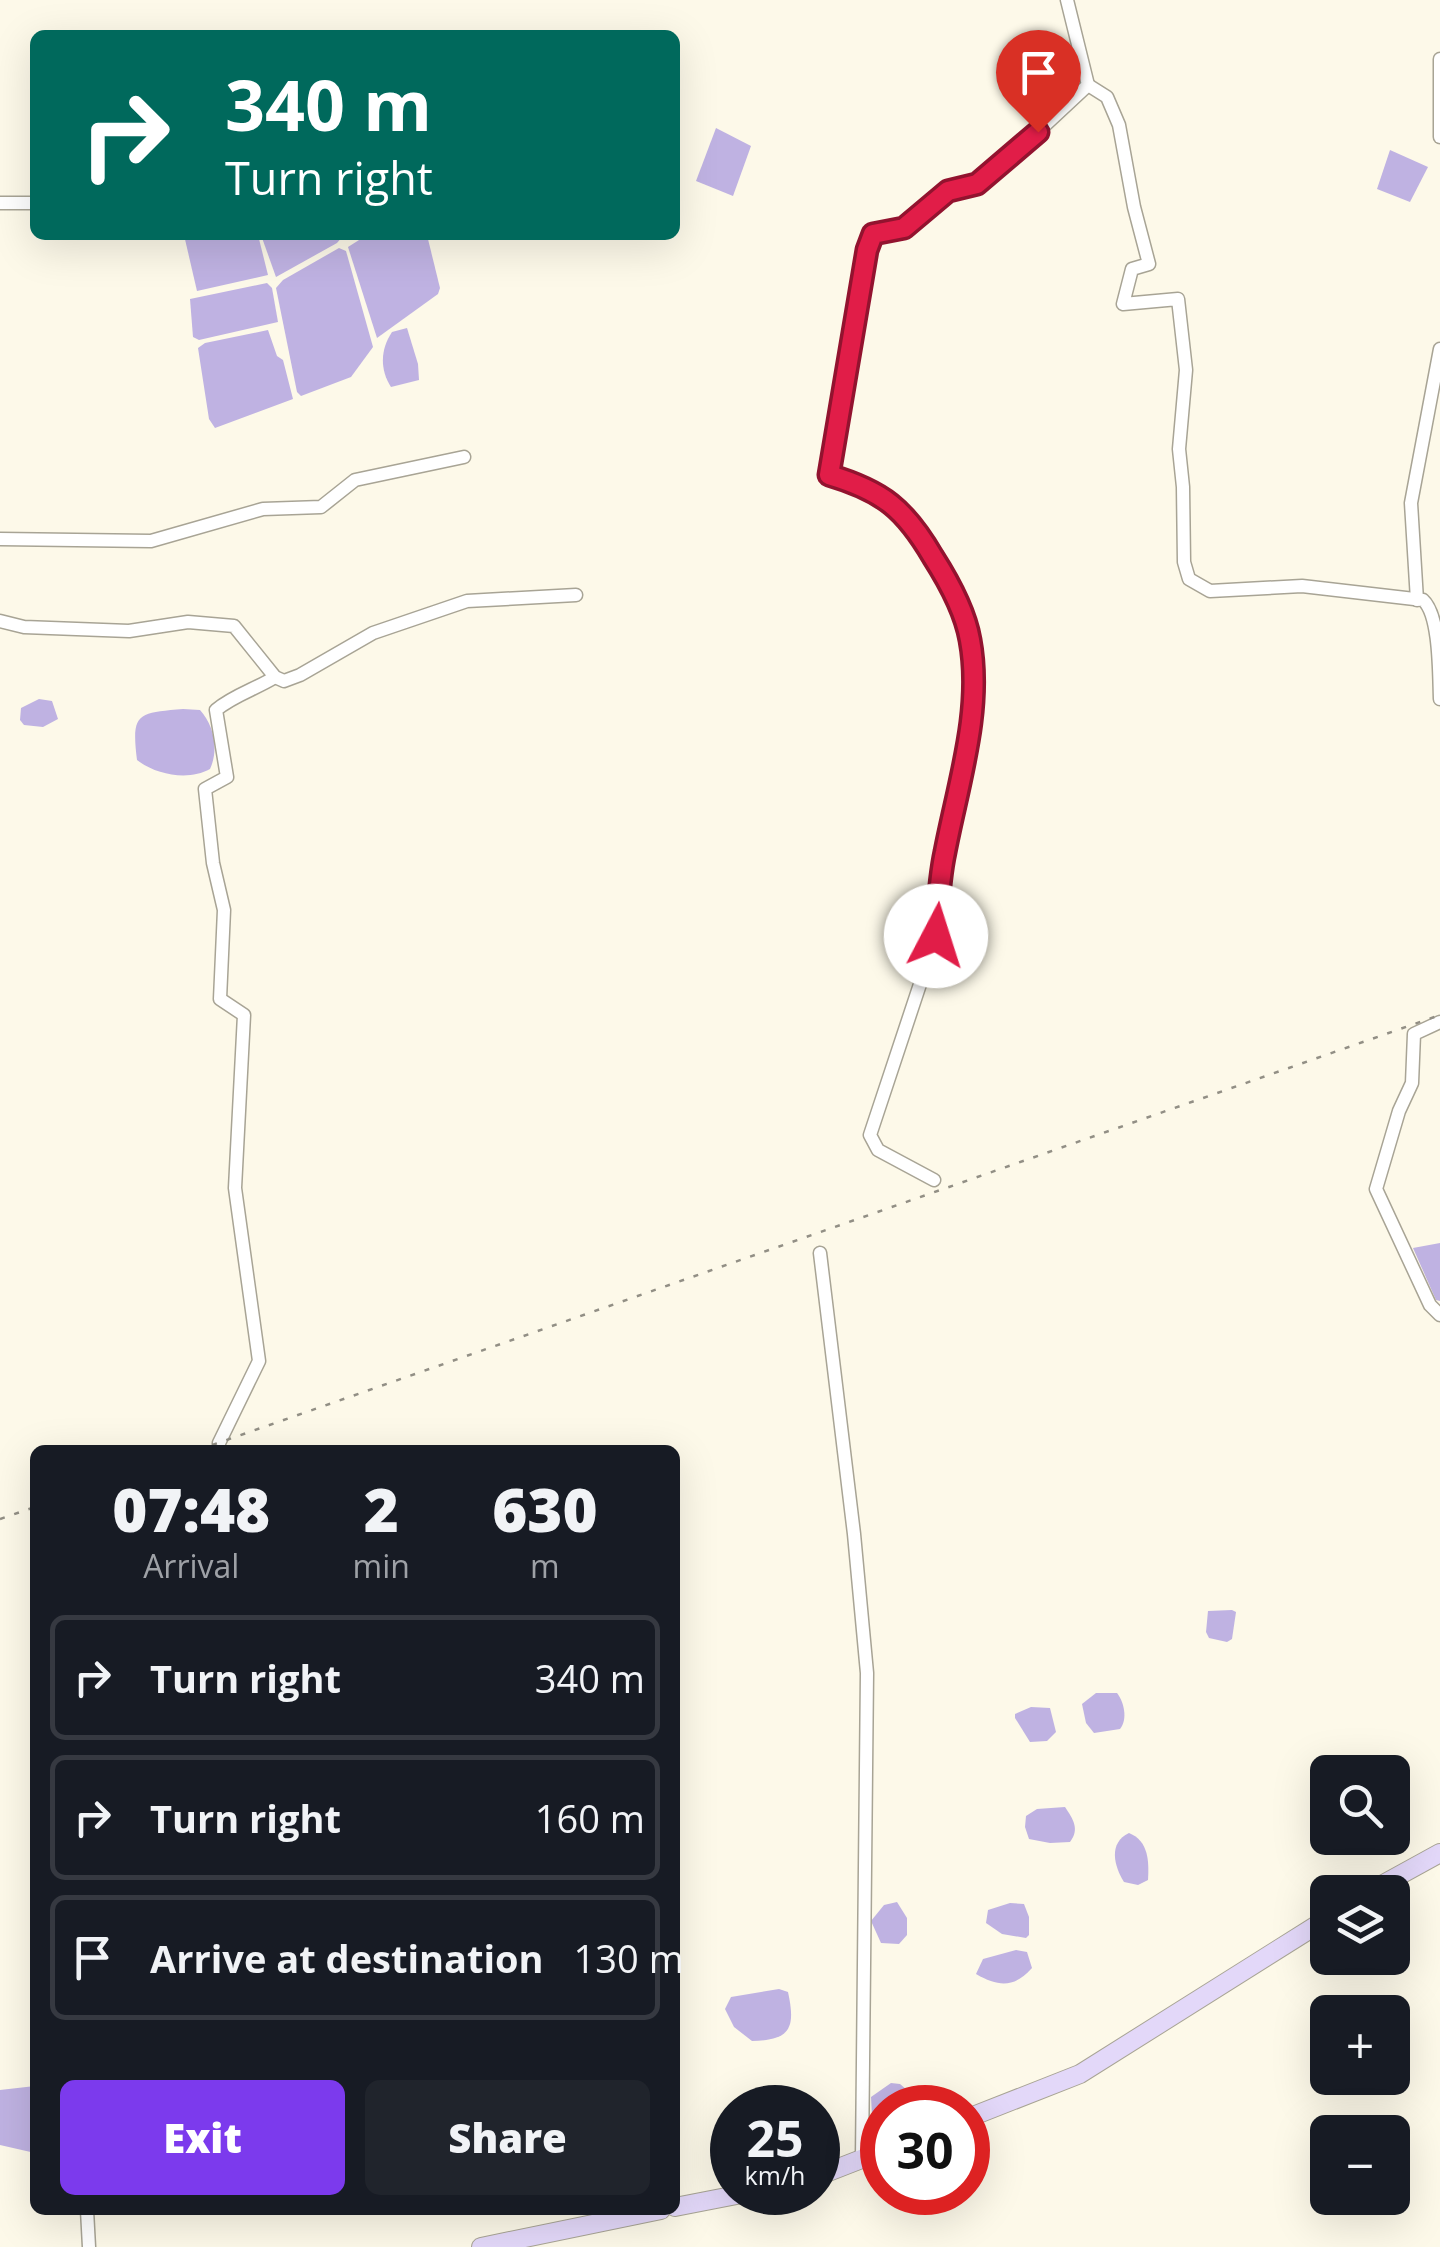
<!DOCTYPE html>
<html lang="en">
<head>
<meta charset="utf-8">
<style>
  body { margin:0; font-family:"Open Sans",sans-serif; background:#20242c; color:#f1f3f6; height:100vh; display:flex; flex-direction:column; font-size:38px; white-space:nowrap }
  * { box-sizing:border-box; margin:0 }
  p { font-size:32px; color:#9ea1a6 }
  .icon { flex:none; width:55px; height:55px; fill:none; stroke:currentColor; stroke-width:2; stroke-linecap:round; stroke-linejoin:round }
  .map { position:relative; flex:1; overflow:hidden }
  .panel { position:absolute; left:30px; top:1445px; width:650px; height:770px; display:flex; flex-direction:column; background:#171b24; border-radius:15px; box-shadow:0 10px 40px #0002 }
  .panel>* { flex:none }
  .guide { position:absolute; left:30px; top:30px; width:650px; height:210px; border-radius:15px; box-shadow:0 10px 40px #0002; background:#00695c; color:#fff; overflow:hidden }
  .buttons { position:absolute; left:1310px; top:1755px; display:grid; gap:20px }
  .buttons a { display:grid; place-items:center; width:100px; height:100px; border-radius:15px; background:#171b24; box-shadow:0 10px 40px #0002; font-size:50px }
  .speed { position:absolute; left:710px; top:2085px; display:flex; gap:20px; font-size:50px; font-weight:700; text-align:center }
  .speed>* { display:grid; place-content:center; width:130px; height:130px; border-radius:50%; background:#171b24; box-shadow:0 10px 40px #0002; line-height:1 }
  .speed small { font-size:25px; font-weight:400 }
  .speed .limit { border:15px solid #d22; background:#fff; color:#111 }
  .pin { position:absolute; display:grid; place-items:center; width:85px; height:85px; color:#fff; margin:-102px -42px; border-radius:50% 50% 50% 0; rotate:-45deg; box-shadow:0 0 10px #0007 }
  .pin .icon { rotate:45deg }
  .me { position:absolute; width:110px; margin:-55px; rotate:5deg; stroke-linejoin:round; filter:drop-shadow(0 0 8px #0008) }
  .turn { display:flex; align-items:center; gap:35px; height:210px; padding:0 30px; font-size:45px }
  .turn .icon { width:130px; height:130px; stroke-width:2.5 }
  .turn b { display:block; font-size:70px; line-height:85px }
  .eta { display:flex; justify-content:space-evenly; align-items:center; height:170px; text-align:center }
  .eta b { font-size:60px; font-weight:800; line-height:70px }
  .primary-button { display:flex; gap:20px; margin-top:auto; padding:20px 30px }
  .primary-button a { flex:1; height:115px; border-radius:15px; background:#7c3aed; color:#fff; font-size:40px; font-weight:800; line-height:115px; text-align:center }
  .primary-button a+a { background:#20242c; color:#f1f3f6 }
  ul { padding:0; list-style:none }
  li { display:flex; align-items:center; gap:30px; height:125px; margin:0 20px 15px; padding:0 10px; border:5px solid #363941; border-radius:15px }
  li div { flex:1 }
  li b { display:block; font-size:38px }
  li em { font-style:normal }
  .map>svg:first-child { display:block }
</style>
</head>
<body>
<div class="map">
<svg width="1440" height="2247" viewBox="0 0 1440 2247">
  <rect width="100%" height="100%" fill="#fdf9e9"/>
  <!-- water -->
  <g fill="#bfb2e2">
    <path d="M 716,128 L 751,146 L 733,196 L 696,181 Z"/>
    <path d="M 1390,150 L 1428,167 L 1410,202 L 1377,189 Z"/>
    <path d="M 184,235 L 258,235 L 268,275 L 197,291 Z"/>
    <path d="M 261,235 L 341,235 L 342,237 L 337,243 L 276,277 Z"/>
    <path d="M 367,235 L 427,235 L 440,288 L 438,294 L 377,338 L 348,247 Z"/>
    <path d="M 339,248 L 346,251 L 373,347 L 351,377 L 301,396 L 297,392 L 276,288 L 283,280 Z"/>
    <path d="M 267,283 L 272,288 L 278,322 L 199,340 L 193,337 L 190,299 Z"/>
    <path d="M 407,328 L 418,364 L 419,380 L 391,387 C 380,370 380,350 392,332 Z"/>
    <path d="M 268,330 L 277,356 L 283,360 L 293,399 L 215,428 L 209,419 L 198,348 L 205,343 Z"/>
    <path d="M 39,699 L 52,701 L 58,719 L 43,727 L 24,725 L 20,720 L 21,708 Z"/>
    <path d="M 183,709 L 200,710 C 214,725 219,750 210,769 C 189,781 156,775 137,760 C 131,712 138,713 183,709 Z"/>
    <path d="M 1440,1243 L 1440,1301 L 1436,1300 L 1413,1248 Z"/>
    <path d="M 1232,1610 L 1236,1612 L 1232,1639 L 1227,1642 L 1209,1638 L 1206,1632 L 1208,1611 Z"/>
    <path d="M 1096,1693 L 1117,1693 C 1124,1702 1128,1719 1120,1729 L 1094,1733 L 1086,1723 L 1082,1704 Z"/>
    <path d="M 1031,1707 L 1050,1708 L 1056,1732 L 1047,1741 L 1030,1742 L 1015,1718 L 1015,1714 Z"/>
    <path d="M 1065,1807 C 1073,1819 1080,1829 1070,1842 L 1050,1843 L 1029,1839 L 1025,1827 L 1026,1816 L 1037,1809 Z"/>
    <path d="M 1129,1833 C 1149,1841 1149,1862 1148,1880 L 1138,1885 L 1124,1882 C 1114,1866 1108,1843 1129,1833 Z"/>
    <path d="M 897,1902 L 907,1918 L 907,1935 L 899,1944 L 881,1943 L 871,1921 L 884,1905 Z"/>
    <path d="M 1010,1903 L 1024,1904 L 1029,1917 L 1029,1935 L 1026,1938 L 1002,1934 L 986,1923 L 988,1910 Z"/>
    <path d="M 1016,1950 L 1027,1952 L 1032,1968 C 1014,1988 999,1987 976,1974 L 983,1959 Z"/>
    <path d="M 779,1989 L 788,1992 C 796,2029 790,2040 752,2041 L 734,2027 L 725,2009 L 731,1997 Z"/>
    <path d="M 891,2083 L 900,2084 L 907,2090 L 911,2107 L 882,2108 L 882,2117 L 872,2116 L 871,2097 Z"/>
    <path d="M 35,2086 L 35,2153 L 0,2145 L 0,2090 Z"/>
  </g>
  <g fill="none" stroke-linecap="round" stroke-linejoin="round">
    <!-- street casing -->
    <g stroke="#a8a495" stroke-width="15">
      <g id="street">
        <path d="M 1440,59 L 1440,137"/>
        <path d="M 1088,85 L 1107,97 L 1119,125 L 1134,207 L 1149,264 L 1132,269 L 1123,304 L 1178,299 L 1186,370 L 1179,449 L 1183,487 L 1184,562 L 1189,579 L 1210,591 L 1302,586 L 1423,600 C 1440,615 1439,673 1440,699"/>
        <path d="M 0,203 L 35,203"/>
        <path d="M 0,539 L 151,541 L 263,509 L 321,507 L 355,480 L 464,457"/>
        <path d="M 1417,600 L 1411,503 L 1440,349"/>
        <path d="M 0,621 L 24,627 L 129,631 L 188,622 L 234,626 L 275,677 L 284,681 L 300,675 L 373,633 L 467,601 L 576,595"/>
        <path d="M 1440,1022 L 1414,1034 L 1412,1083 L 1399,1111 L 1376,1189 L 1430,1305 L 1440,1315"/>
        <path d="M 934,1180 L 878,1150 L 870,1135 L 936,936 L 945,853 L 966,755 L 973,670 L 970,638 L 952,589 L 914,525 L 901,509 L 871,491 L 829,475 L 867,250 L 873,234 L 904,228 L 948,191 L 977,184 L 1015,153 L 1088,85 L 1067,0"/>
        <path d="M 820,1253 L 854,1534 L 867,1673 L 862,2159"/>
        <path d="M 219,1450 L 219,1443 L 259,1361 L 235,1188 L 244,1015 L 220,999 L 224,910 L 213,863 L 205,789 L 227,777 L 216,710 C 234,695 256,689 275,677"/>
        <path d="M 87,2210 L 89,2247"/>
      </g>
    </g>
    <!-- secondary casing -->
    <g stroke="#a8a495" stroke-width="20">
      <g id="secondary">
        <path d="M 1369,1892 L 1440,1853"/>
        <path d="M 968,2118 L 1080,2074 L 1328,1918"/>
        <path d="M 818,2176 L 882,2151"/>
        <path d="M 675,2207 L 752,2192"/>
        <path d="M 481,2247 L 661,2210"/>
      </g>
    </g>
    <!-- street -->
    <use href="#street" stroke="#fff" stroke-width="12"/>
    <!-- secondary -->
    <use href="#secondary" stroke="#e3d8f9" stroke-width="18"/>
    <!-- rail -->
    <g stroke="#928f85" stroke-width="2.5" stroke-dasharray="5 10" stroke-linecap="butt">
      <path d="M 198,1450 L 1440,1015"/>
      <path d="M 0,1519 L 35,1507"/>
    </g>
  </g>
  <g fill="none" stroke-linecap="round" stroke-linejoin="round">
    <!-- route casing -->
    <g stroke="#92132f" stroke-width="25">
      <path id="route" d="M 936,936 C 938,908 939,879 945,852 C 958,784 983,710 970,640 C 965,611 949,582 933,557 C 905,509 883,491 829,475 L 867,250 L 873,234 L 904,228 L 948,191 L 977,184 L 1038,132"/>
    </g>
    <!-- route -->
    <use href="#route" stroke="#e11d48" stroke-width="18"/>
  </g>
</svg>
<div class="buttons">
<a><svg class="icon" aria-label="search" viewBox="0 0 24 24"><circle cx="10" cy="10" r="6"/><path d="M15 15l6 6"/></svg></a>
<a><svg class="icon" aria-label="layers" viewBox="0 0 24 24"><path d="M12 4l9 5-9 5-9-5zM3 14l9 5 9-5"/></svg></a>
<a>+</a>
<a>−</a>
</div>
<div class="speed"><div>25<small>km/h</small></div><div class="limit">30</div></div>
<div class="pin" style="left:1038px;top:132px;background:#d93025"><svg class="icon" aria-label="arrive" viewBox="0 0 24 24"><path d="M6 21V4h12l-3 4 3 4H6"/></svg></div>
<svg class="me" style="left:936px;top:936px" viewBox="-20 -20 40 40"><circle r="19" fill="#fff"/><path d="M0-13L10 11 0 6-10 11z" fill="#e11d48"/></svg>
<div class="guide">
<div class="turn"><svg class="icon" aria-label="right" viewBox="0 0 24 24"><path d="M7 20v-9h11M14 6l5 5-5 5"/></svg><div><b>340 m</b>Turn right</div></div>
</div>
<section class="panel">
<div class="eta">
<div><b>07:48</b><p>Arrival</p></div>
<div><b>2</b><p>min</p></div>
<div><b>630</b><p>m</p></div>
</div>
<ul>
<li><svg class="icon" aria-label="right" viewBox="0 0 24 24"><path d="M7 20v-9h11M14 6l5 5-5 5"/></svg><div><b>Turn right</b></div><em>340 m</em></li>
<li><svg class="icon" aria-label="right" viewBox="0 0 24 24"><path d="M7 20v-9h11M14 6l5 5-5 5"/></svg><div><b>Turn right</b></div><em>160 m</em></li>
<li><svg class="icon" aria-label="arrive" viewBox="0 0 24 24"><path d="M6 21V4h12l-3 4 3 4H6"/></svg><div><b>Arrive at destination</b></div><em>130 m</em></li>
</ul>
<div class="primary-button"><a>Exit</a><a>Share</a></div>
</section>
</div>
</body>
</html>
